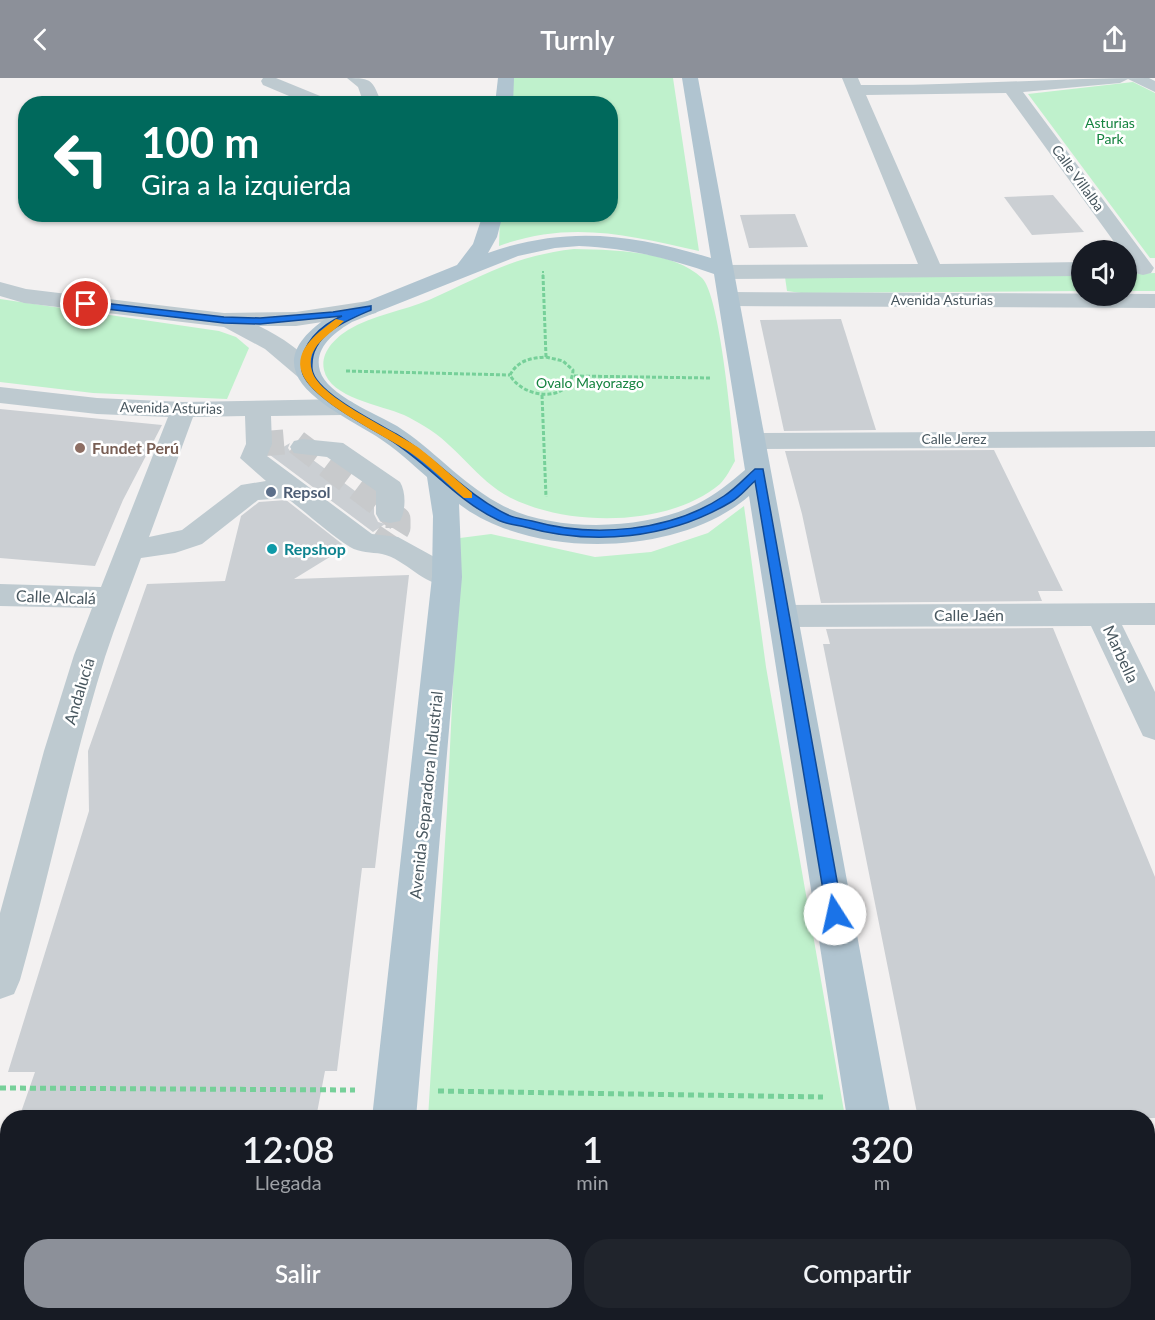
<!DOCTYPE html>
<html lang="es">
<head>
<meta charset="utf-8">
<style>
  body { margin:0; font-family:Lato,sans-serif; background:#20242c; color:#f1f3f6; height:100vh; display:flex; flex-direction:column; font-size:22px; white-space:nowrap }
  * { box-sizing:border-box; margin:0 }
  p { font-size:20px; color:#9ea1a6 }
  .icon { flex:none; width:33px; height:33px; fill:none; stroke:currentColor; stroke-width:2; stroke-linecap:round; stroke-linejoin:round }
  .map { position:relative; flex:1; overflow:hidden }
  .panel { position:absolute; left:0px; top:1032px; width:1155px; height:210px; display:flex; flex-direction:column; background:#171b24; border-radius:24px 24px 0 0; box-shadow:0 2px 4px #0004 }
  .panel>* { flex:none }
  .guide { position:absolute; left:18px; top:18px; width:600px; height:126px; border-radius:24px; box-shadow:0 2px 4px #0004; background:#00695c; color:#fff; overflow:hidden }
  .buttons { position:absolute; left:1071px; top:162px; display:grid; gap:12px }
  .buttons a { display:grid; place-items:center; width:66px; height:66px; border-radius:50%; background:#171b24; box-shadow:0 2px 4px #0004; font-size:30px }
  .pin { position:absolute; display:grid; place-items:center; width:51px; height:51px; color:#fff; margin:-26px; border:3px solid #fff; border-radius:50%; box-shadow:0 2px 6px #0007 }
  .me { position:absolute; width:66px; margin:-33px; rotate:350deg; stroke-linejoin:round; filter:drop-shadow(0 0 4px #0008) }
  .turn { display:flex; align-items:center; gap:21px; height:126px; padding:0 24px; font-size:27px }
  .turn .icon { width:78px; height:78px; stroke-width:2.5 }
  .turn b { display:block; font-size:42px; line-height:51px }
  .eta { display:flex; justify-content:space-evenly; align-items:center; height:102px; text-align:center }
  .eta b { font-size:36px; font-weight:600; line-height:42px }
  .primary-button { display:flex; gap:12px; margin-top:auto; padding:12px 24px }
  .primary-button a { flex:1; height:69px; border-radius:24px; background:#8c9099; color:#fff; font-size:24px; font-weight:600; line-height:69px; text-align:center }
  .primary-button a+a { background:#20242c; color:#f1f3f6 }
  header { display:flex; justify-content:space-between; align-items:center; height:78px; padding:0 24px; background:#8c9099; color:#fff; font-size:27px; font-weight:600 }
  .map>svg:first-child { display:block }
</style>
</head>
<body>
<header><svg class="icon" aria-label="back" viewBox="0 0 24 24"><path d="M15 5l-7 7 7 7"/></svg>Turnly<svg class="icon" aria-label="share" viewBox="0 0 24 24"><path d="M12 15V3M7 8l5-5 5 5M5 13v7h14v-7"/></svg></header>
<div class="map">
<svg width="1155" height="1242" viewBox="0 0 1155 1242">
  <rect width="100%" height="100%" fill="#f3f1f1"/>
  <!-- green -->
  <g fill="#bff1cc">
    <path d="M 506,0 L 673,0 L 699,173 C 629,157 569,142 499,168 L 500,137 L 610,136 L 610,26 L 504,25 Z"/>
    <path d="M 1133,4 L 1155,15 L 1155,180 L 1150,180 L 1028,16 Z"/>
    <path d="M 574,171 C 612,172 672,172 702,200 C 720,217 732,352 735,383 C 731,390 726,400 720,406 C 669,449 569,449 511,420 C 477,403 457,367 424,348 C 417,344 411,340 404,337 C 381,327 330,320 324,292 C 320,275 335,260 348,252 C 373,237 403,233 429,222 C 483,198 513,178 574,171 Z"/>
    <path d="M 1155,195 L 1155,213 L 1127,213 L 1126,196 Z"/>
    <path d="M 1081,196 L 1082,213 L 801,215 L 787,213 L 785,199 Z"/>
    <path d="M 0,221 L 219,253 L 236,259 L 249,270 L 227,321 L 93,315 L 0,304 Z"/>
    <path d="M 744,428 L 766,589 L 845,1039 L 428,1040 L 447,732 L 460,460 L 491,456 L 595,479 L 651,474 L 708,455 Z"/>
    <path d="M 401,1234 L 864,1234 L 865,1242 L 399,1242 Z"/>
  </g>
  <!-- building -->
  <g fill="#cbcfd3">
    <path d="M 1053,117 L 1084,154 L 1032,157 L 1004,119 Z"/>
    <path d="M 795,136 L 808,169 L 749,170 L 740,137 Z"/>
    <path d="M 841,241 L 876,352 L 784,353 L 760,242 Z"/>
    <path d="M 0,331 L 162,347 L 123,422 L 95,488 L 0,480 Z"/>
    <path d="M 290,365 L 288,370 L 292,376 L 309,379 L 374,427 L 374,436 L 378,444 L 385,446 L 373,454 L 270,377 Z"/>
    <path d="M 994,372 L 1063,513 L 1038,513 L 1042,523 L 821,525 L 802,436 L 785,373 Z"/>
    <path d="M 286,422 L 346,469 L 294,501 L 409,497 L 375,790 L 362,790 L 337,993 L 325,993 L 316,1040 L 19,1040 L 35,994 L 8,994 L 89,733 L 88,673 L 147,506 L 225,503 L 241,438 L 259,424 Z"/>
    <path d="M 1053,550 L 1155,799 L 1155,1040 L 918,1040 L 823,566 L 830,566 L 826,551 Z"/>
  </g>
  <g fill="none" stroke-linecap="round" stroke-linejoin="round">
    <!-- minor-tunnel-far1 -->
    <path stroke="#c8cacc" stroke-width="25" stroke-dasharray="25 13" stroke-linecap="butt" d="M 259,366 L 295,363 L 398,441 L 398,450 L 393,458"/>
    <!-- minor-tunnel -->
    <path stroke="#c8cacc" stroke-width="33" stroke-dasharray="33 16" stroke-linecap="butt" d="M 388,466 L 394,457"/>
    <!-- path-far2 -->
    <path stroke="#76d099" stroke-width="2" stroke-dasharray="2 1.5" stroke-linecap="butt" d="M 543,193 L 543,199"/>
    <!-- path-far1 -->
    <g stroke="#76d099" stroke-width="3" stroke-dasharray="4 2" stroke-linecap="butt">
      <path d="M 543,197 L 546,279"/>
      <path d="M 546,279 L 563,283 L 573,292 C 571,326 523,321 510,297 C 518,282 531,280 546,279 Z"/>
      <path d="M 346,293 L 510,297"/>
      <path d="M 574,298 L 710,300"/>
      <path d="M 542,317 L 546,419"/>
    </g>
    <!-- path -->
    <g stroke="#76d099" stroke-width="5" stroke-dasharray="6 4" stroke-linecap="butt">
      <path d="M 0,1010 L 355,1012"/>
      <path d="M 438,1013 L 823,1019"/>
    </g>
    <!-- minor -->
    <g fill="#becad0" fill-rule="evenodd">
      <path d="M 263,0 L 276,0 L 330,22 L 332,26 L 308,26 L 263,7 L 261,3 Z"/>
      <path d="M 347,0 C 373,0 372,2 382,26 L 364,26 L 358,9 Z"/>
      <path d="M 842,0 L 858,0 L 861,7 C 957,8 1053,0 1149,0 L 1155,3 L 1155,14 L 1128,1 L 1120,5 L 1023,14 L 1154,190 L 1151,195 L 1143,197 L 1135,195 L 1126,182 L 1126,172 L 1120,172 L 1006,15 L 866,17 L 940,186 L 1082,184 L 1082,198 L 725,201 L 717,199 L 714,194 L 717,189 L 725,187 L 918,186 Z"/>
      <path d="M 0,204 L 26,211 L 224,235 L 296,234 L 368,223 L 376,225 L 379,230 L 376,235 L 368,237 L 296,248 L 259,248 C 281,259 305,274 319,294 L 316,299 L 307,301 L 298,299 L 265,271 L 224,249 L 24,225 L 0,218 Z"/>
      <path d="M 730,214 L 1155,216 L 1155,230 L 730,228 L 722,226 L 719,221 L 722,216 Z"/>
      <path d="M 0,309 L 97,320 L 183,324 L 343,321 L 352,324 L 356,329 L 352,334 L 343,337 L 271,338 L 272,366 L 267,378 L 372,456 L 398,459 L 458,492 L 462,499 L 458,506 C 428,515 409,482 382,476 C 371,474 360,475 350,469 C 328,455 308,436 287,420 L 258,422 L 202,466 L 175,475 L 141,480 C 129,513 116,545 105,579 C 72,685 50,795 20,902 L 14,916 L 0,921 L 0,835 L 44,673 L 74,577 L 92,530 L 0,528 L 0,506 L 101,509 L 168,339 L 97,336 L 0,325 ZM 245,338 L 246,366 L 240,380 L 266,403 L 241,407 L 182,452 L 149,459 L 193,339 Z"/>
      <path d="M 1155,353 L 1155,369 L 754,371 L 745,369 L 741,363 L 745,357 L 754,355 Z"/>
      <path d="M 303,361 L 343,365 L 400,404 C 406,414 406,432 400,443 L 390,445 L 380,443 L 376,436 L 376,413 L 327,379 L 294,375 L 290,369 L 294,363 Z"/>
      <path d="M 1155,525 L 1155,547 L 1122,547 L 1155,614 L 1155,662 L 1143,658 L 1091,548 L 784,549 L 773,546 L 769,538 L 773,530 L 784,527 Z"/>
    </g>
    <!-- major -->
    <g fill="#b0c4d0" fill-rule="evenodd">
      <path d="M 498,0 L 514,0 L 513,26 L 495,26 Z"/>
      <path d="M 682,0 L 698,0 L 891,1040 L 847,1040 L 749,418 C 679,479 532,482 459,426 L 462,499 L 416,1040 L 372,1040 L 432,499 L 433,438 L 427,399 C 411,385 395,370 376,358 C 330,330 247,294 328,239 L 457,187 L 473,166 L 483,136 L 503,136 L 497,159 L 488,175 C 567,147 633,156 711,180 ZM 579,168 C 626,170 669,180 714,196 L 745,392 C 730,405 715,417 697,426 C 644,453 550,455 498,425 C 460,404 433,371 397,348 C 377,336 327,317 320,293 C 313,270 335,254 352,244 L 518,178 L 555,170 Z"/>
      <path d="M 337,1234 L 386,1234 L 385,1242 L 335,1242 Z"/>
      <path d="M 873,1234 L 922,1234 L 923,1242 L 873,1242 Z"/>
    </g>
  </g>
  <!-- route -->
  <path fill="#1a73e8" stroke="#114b97" stroke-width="1.5" d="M 86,223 L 224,239 L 260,240 L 333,234 L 371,228 L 371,232 C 345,243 309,257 312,291 C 314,314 377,345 396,356 C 435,379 465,416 506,436 C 513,440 523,441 532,443 C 593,460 670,454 724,418 C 735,411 745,400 755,391 L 763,391 L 843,836 L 840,841 L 835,843 L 829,841 L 827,836 L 755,403 C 747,410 740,419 731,424 C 669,461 593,468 525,449 C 516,447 506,446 498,442 C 457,423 428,385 389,361 C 369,349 305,316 302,292 C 299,267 321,247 342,238 L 260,246 L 224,245 L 82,228 L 81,226 Z"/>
  <!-- slow -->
  <path fill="#f59e0b" d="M 336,241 L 344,243 C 330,257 305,268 312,293 C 319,320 396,353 419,370 C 437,384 454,400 472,415 L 472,420 L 464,420 C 446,405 428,386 408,373 C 382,356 313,324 302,295 C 293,271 320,253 336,241 Z"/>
  <!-- markers -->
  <circle fill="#8d6e63" stroke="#fff" stroke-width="2" cx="80" cy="370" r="6"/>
  <circle fill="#5c6f8a" stroke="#fff" stroke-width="2" cx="271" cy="414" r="6"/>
  <circle fill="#0f9aa8" stroke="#fff" stroke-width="2" cx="272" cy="471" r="6"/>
  <g text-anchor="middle" stroke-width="5" stroke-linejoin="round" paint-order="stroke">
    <!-- far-park labels -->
    <g font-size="14" fill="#15833f" stroke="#fff">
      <text x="1110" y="50">Asturias<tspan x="1110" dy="16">Park</tspan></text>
      <text x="590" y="310">Ovalo Mayorazgo</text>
    </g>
    <!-- far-street labels -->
    <g font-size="14" fill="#48575f" stroke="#fff">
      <text transform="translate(1078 100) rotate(54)" y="5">Calle Villalba</text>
      <text x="942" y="227">Avenida Asturias</text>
      <text transform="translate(171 330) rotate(1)" y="5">Avenida Asturias</text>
      <text x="954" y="366">Calle Jerez</text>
    </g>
    <!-- education labels -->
    <g font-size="16" font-weight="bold" fill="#785e54" stroke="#fff" text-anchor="start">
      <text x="92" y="376">Fundet Perú</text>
    </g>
    <!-- service labels -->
    <g font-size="16" font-weight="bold" fill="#4e5e75" stroke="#fff" text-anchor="start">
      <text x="283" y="420">Repsol</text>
    </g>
    <!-- culture labels -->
    <g font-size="16" font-weight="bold" fill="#0d838f" stroke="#fff" text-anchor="start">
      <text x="284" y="477">Repshop</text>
    </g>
    <!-- street labels -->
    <g font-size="16" fill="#48575f" stroke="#fff">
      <text transform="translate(56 519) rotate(2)" y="6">Calle Alcalá</text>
      <text x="969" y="543">Calle Jaén</text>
      <text transform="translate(1121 576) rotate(65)" y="6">Marbella</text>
      <text transform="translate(79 613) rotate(-73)" y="6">Andalucía</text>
      <text transform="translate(426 717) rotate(-84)" y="6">Avenida Separadora Industrial</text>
    </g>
  </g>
</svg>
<div class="buttons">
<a><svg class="icon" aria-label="sound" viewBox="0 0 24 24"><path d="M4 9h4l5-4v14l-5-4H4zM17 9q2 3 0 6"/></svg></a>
</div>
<div class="pin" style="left:86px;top:226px;background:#d93025"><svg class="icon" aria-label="arrive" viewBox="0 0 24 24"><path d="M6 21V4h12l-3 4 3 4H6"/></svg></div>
<svg class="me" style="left:835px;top:836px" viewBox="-20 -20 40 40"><circle r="19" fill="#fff"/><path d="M0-13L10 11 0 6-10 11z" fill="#1a73e8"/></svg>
<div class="guide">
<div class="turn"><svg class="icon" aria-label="left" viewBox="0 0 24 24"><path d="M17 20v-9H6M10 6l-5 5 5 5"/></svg><div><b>100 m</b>Gira a la izquierda</div></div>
</div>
<section class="panel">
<div class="eta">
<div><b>12:08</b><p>Llegada</p></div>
<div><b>1</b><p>min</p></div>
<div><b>320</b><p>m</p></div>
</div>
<div class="primary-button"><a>Salir</a><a>Compartir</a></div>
</section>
</div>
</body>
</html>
